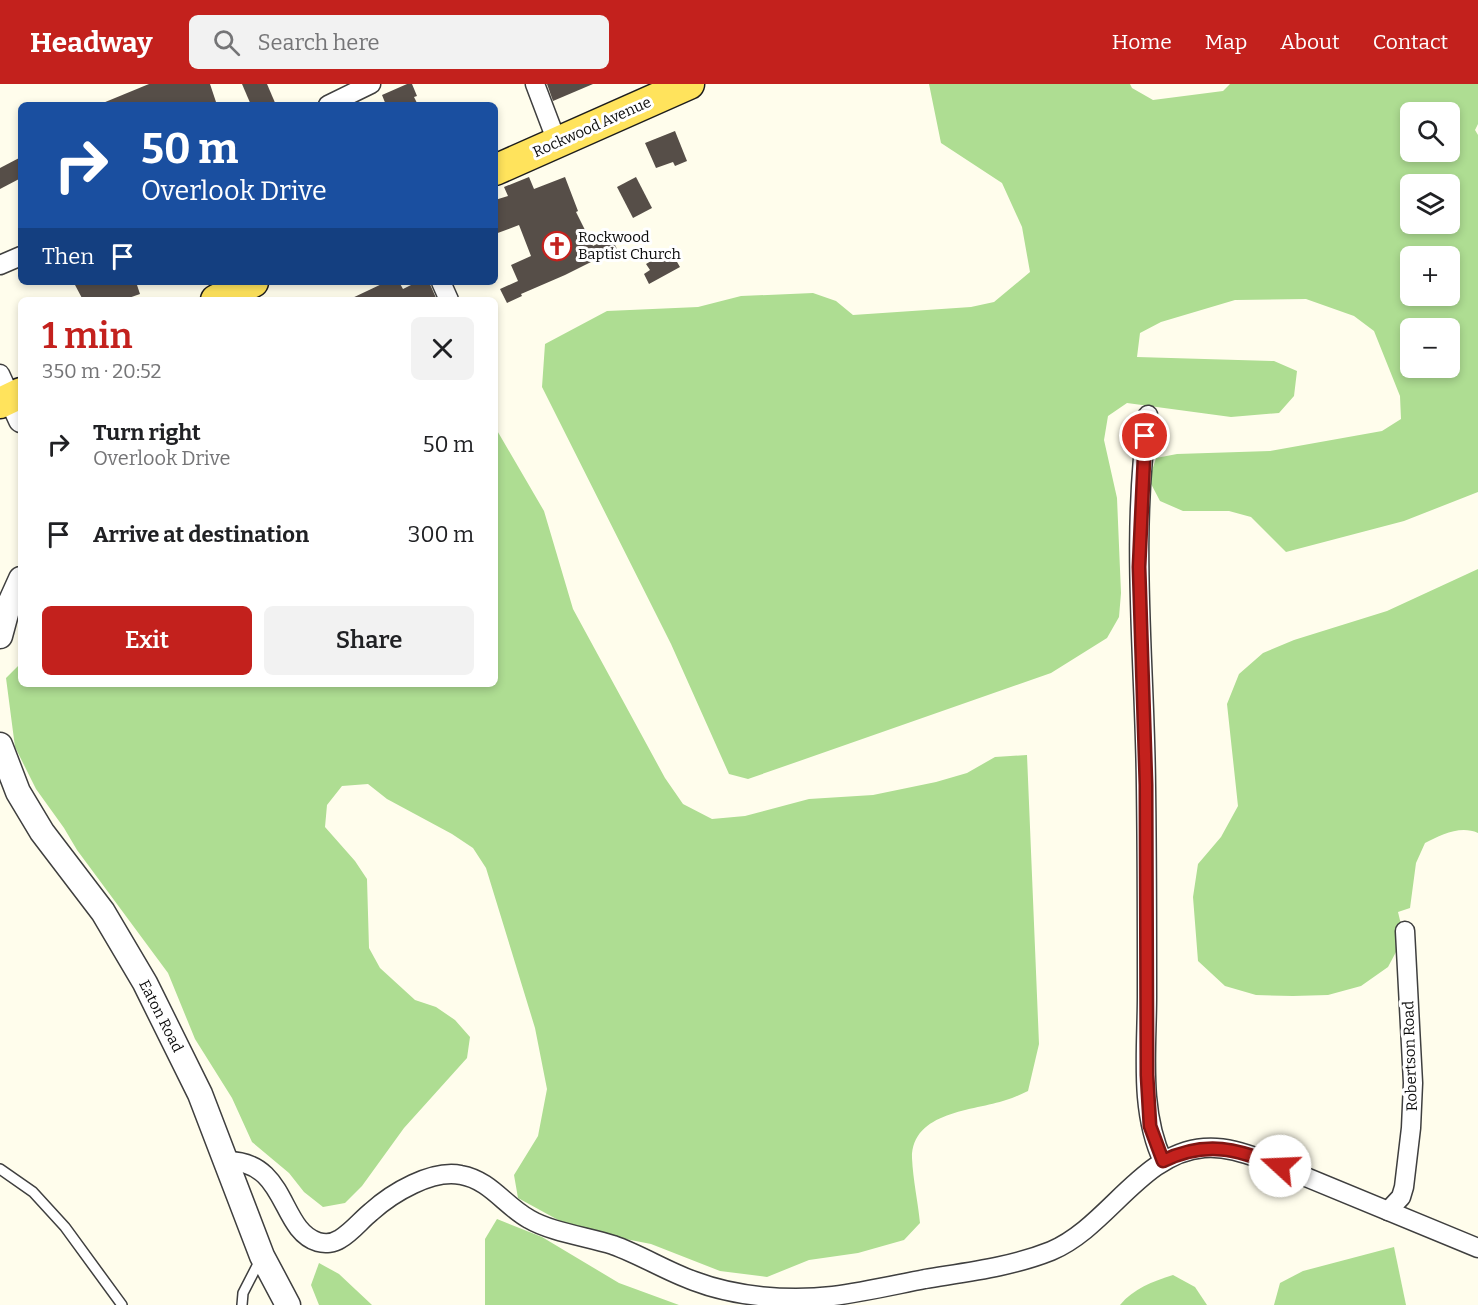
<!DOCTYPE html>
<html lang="en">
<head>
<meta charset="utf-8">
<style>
  body { margin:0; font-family:Bitter,serif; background:#f2f2f2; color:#202124; height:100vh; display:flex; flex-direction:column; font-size:22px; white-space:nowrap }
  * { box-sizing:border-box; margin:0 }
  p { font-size:20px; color:#757577 }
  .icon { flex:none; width:33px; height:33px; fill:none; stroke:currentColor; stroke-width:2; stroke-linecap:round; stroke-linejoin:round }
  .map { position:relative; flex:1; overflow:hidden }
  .details { position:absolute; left:18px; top:213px; width:480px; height:390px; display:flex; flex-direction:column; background:#fff; border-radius:9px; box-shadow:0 3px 9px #0003 }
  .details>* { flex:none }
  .hud { position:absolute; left:18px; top:18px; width:480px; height:183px; border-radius:9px; box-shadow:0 3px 9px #0003; background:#1a4fa0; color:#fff; overflow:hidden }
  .buttons { position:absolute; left:1400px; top:18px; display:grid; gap:12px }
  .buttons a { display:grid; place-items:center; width:60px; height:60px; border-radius:9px; background:#fff; box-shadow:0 3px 9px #0003; font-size:30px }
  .pin { position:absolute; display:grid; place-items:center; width:51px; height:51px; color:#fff; margin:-26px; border:3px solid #fff; border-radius:50%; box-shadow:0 2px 6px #0007 }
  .me { position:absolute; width:66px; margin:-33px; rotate:290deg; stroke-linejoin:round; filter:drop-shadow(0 0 4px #0008) }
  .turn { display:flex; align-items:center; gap:21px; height:126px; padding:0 24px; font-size:27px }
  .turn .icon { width:78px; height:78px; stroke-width:2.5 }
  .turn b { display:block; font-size:42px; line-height:51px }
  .then { display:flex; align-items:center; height:57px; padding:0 24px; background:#0003; gap:12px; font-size:22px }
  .round { display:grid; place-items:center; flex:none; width:63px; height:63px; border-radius:9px; background:#f2f2f2 }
  .headline { display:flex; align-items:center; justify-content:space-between; height:102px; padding:0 24px }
  h1 { font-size:36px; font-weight:600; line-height:45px; color:#c3211d }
  .action { display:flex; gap:12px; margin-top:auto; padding:12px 24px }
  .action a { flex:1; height:69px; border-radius:9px; background:#c3211d; color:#fff; font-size:24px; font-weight:600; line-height:69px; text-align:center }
  .action a+a { background:#f2f2f2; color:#202124 }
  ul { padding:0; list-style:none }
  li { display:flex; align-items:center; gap:18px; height:90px; padding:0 24px }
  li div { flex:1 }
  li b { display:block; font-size:22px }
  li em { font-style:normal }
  header { display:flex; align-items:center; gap:36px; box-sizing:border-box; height:84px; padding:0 30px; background:#c3211d; color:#fff }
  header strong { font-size:28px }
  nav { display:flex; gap:33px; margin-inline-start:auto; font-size:21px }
  .search { width:420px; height:54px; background:#f2f2f2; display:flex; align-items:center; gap:15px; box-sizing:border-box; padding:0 21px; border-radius:9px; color:#757577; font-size:22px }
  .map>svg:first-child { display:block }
</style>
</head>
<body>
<header>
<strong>Headway</strong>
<div class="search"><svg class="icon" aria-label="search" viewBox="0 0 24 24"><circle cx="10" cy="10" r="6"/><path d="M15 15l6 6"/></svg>Search here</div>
<nav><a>Home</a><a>Map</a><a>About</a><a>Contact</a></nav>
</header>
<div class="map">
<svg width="1478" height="1221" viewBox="0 0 1478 1221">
  <rect width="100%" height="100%" fill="#fffdec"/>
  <!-- forest -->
  <g fill="#aedd92" fill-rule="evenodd">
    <path d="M 929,0 L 1130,0 L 1132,4 L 1153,16 L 1223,7 L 1230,0 L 1478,0 L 1478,40 L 1475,46 L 1478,51 L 1478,408 L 1404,437 L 1286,468 L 1251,433 L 1229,427 L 1183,427 L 1160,417 L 1149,396 L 1156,374 L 1177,370 L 1270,367 L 1382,347 L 1401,335 L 1400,312 L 1374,247 L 1354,232 L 1306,215 L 1235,216 L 1161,238 L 1140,249 L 1137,273 L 1274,277 L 1297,287 L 1294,312 L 1279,329 L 1231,333 L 1127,319 L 1108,332 L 1104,356 L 1117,414 L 1121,509 L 1119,533 L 1107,554 L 1051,589 L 748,695 L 729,690 L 671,560 L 542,303 L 545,260 L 607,227 L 698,223 L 741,212 L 813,209 L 836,217 L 853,231 L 971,223 L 994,218 L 1030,188 L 1022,143 L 1002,99 L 941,59 ZM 1410,28 L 1449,28 L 1449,68 L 1410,68 ZM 1410,100 L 1449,100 L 1449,140 L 1410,140 ZM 1410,172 L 1449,172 L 1449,212 L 1410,212 ZM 1410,244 L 1449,244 L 1449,284 L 1410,284 Z"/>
    <path d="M 495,343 L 544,427 L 573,525 L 665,694 L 683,720 L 712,735 L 745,732 L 809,715 L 873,711 L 936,698 L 967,689 L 995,673 L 1027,671 L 1039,960 L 1028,1007 C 1021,1010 1014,1014 1006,1016 C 974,1027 912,1027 912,1074 C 913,1096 918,1118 920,1139 L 904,1156 L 858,1169 L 809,1176 L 767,1193 L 720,1187 L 651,1160 L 605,1151 L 560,1137 L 518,1114 L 514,1091 L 538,1052 L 547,1005 L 535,944 L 486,784 L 473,764 L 452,750 L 387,715 L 368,700 L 342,702 L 327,721 L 325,743 L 355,777 L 367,795 L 369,864 L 380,884 L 415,916 L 436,923 L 455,936 L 470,953 L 467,974 L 404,1044 L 362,1102 L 345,1119 L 323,1123 L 304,1108 L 289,1089 L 252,1058 L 232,1014 L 195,955 L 168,889 L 77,766 L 64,744 L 36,705 L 15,663 L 6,594 L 21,579 L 21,600 L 495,600 Z"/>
    <path d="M 1478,485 L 1478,749 C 1460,741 1441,751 1425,759 L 1416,779 L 1410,824 L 1398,828 L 1404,853 L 1388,883 L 1361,902 L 1328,911 L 1293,912 L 1256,911 L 1225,902 L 1198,877 L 1193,813 L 1198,780 L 1221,753 L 1238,722 L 1227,620 L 1239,590 L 1263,569 L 1294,556 L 1387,527 Z"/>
    <path d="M 497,1135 L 542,1153 L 619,1199 L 679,1221 L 485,1221 L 485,1155 Z"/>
    <path d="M 1394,1163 L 1406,1221 L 1274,1221 L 1280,1199 L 1303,1187 Z"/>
    <path d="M 319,1179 L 339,1190 L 372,1221 L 319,1221 L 311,1201 Z"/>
    <path d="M 1173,1191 L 1195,1203 L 1207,1221 L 1120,1221 C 1134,1204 1152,1198 1173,1191 Z"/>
  </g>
  <!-- building -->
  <g fill="#564e48">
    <path d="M 149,0 L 210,0 L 217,21 L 98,21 Z"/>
    <path d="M 242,0 L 267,0 L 276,21 L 251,21 Z"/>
    <path d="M 407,0 L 412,0 L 417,12 L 414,13 L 418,21 L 386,21 L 382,11 Z"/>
    <path d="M 547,0 L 593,0 L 553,17 Z"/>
    <path d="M 675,47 L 687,77 L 675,82 L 673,78 L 656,84 L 645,59 Z"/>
    <path d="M 21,73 L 21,94 L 0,105 L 0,84 Z"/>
    <path d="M 529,93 L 534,105 L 565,93 L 578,127 L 576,128 L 593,162 L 611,153 L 617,165 L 565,191 L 521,210 L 522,212 L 507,219 L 500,205 L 518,197 L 511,181 L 531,172 L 519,141 L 495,150 L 495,116 L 508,112 L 504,103 Z"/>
    <path d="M 636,93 L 652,124 L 633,134 L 617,103 Z"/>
    <path d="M 670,166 L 680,183 L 649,200 L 644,190 L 650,186 L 646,180 Z"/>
    <path d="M 82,198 L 136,198 L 140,210 L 123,216 L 83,216 L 75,201 Z"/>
    <path d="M 386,198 L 399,198 L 403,205 L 417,198 L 429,198 L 437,216 L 348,216 Z"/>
  </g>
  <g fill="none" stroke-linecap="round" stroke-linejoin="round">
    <!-- service casing -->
    <g stroke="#3f3f3f" stroke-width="12">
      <g id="service">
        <path d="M 0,1085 L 33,1108 L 65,1143 L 122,1221"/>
        <path d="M 242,1221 L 243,1209 L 260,1176"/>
      </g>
    </g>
    <!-- minor casing -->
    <g stroke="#3f3f3f" stroke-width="21">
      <g id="minor">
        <path d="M 535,0 L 557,58"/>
        <path d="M 328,21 L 371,0"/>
        <path d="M 0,181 L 21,172"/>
        <path d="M 441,198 L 449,216"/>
        <path d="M 0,290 L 11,314"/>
        <path d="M 1148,331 C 1130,454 1145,579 1146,703 C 1147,772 1147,842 1147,912 C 1147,966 1139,1027 1163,1077"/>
        <path d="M 227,1077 C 288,1077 279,1146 318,1158 C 325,1160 334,1159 340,1155 C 352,1148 361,1136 371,1128 C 392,1109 432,1085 461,1091 C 490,1096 505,1122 529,1135 C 551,1148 588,1153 613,1161 C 641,1171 666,1187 694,1197 C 736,1213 788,1217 833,1212 C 864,1208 894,1201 925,1195 C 967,1188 1011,1183 1051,1167 C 1108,1143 1141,1069 1204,1064 C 1226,1062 1247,1070 1267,1077 L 1478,1164"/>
        <path d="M 1388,1127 L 1401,1113 L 1404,1103 L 1411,1044 L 1413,999 L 1405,847"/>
      </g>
    </g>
    <!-- tertiary casing -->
    <g stroke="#3f3f3f" stroke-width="27">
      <g id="tertiary">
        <path d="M 11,314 L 21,336"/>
        <path d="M 0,552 L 7,526 L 21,495"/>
        <path d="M 0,661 L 18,708 L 42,748 L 103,828 L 145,899 L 200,1010 L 262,1172 L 288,1221"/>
      </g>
    </g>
    <!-- primary casing -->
    <g stroke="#1d1d1d" stroke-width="33">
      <g id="primary">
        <path d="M 495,86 L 689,0"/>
        <path d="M 216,216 L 253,198"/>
        <path d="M 0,319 L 21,309"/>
      </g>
    </g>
    <!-- service -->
    <use href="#service" stroke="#fff" stroke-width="9"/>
    <!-- minor -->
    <use href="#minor" stroke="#fff" stroke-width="18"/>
    <!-- tertiary -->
    <use href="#tertiary" stroke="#fff" stroke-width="24"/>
    <!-- primary -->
    <use href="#primary" stroke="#ffe35c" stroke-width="30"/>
  </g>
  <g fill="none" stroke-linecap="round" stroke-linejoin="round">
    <!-- route casing -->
    <g stroke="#7f1513" stroke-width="15">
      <path id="route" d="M 1145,352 L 1139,483 L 1146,701 L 1147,991 L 1150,1042 L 1163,1077 C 1206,1056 1238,1065 1280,1082"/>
    </g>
    <!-- route -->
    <use href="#route" stroke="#c3211d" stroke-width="10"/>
  </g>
  <!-- icons -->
  <defs>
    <g id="church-ring" transform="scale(1.5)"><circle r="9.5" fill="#fff" stroke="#c3211d" stroke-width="1.5"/><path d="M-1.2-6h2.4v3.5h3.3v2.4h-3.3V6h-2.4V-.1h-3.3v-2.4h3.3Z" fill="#c3211d"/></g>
  </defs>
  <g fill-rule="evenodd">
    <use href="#church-ring" x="557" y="162"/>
  </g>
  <g text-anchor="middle" stroke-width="6" stroke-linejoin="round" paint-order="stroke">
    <!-- street labels -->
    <g font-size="15" fill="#0c0c0c" stroke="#fff">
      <text transform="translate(592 43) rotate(-24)" y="5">Rockwood Avenue</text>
      <text transform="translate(161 932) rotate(63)" y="5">Eaton Road</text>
      <text transform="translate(1410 972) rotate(-92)" y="5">Robertson Road</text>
    </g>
    <!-- poi labels -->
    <g font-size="15" fill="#0c0c0c" stroke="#fff" text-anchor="start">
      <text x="578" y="158">Rockwood<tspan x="578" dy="17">Baptist Church</tspan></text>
    </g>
  </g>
</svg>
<div class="buttons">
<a><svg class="icon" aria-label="search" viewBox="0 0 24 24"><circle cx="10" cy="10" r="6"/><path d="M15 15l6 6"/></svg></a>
<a><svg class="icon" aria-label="layers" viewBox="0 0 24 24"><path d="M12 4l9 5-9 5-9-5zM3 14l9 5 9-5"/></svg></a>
<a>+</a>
<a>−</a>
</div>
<div class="pin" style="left:1145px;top:352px;background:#d93025"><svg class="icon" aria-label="arrive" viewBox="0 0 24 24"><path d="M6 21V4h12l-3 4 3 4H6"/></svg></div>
<svg class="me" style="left:1280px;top:1082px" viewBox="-20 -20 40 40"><circle r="19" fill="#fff"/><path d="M0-13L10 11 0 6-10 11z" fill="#c3211d"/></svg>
<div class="hud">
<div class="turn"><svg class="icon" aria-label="right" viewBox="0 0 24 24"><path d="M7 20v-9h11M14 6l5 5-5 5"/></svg><div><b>50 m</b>Overlook Drive</div></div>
<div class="then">Then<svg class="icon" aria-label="arrive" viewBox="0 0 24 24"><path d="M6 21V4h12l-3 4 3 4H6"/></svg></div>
</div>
<section class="details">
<div class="headline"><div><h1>1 min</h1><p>350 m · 20:52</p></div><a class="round"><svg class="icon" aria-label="close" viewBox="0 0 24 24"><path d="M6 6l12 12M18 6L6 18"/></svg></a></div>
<ul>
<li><svg class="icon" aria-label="right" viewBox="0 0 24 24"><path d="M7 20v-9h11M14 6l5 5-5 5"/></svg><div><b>Turn right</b><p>Overlook Drive</p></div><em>50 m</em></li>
<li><svg class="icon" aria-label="arrive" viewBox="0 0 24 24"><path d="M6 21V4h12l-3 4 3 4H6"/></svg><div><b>Arrive at destination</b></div><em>300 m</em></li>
</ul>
<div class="action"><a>Exit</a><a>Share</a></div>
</section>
</div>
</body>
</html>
